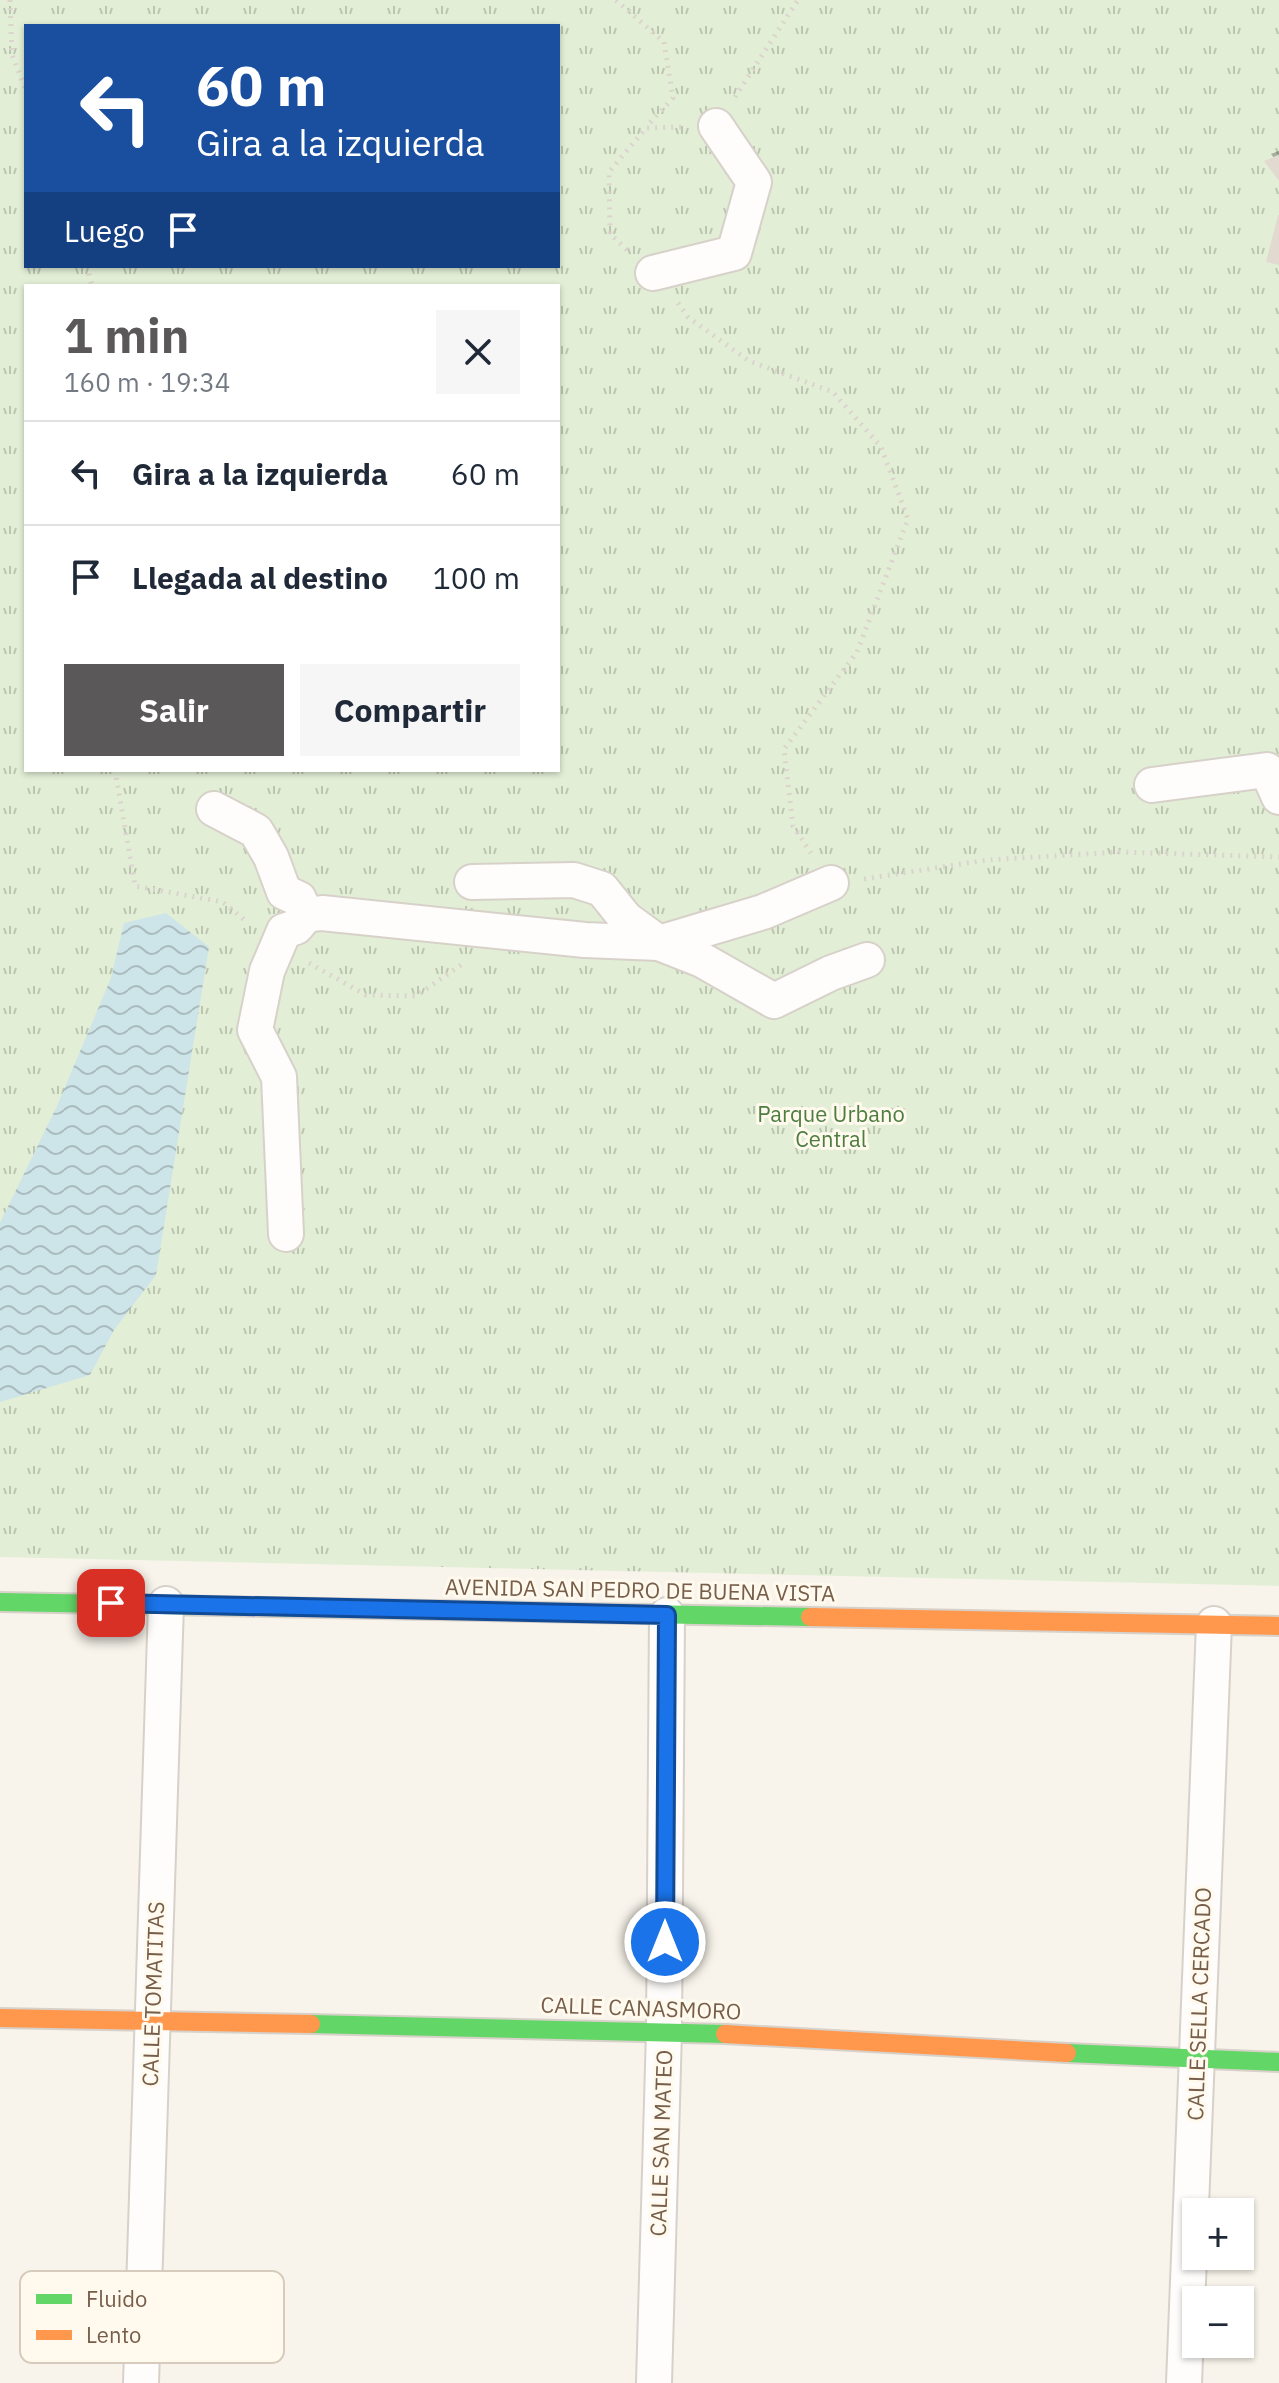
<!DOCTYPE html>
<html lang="es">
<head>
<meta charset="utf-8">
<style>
  body { margin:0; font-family:"IBM Plex Sans",sans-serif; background:#f6f6f7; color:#1f2937; height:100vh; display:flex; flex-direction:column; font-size:30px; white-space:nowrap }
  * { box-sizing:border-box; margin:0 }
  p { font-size:26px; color:#747a83 }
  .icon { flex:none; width:44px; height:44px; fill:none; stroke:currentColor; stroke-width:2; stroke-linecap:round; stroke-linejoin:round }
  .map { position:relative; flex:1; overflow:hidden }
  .panel { position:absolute; left:24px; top:284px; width:536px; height:488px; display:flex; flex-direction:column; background:#fff; border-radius:0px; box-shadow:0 2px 6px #0004 }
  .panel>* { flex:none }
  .hud { position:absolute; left:24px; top:24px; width:536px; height:244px; border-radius:0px; box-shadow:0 2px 6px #0004; background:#1a4fa0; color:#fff; overflow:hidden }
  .buttons { position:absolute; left:1182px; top:2198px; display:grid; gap:16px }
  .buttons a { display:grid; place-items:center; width:72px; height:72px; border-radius:0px; background:#fff; box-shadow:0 2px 6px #0004; font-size:40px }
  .pin { position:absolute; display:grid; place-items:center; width:68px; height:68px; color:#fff; margin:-34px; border-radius:16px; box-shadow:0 4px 12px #0006 }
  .me { position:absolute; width:88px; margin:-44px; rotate:0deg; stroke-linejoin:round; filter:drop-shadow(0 0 6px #0008) }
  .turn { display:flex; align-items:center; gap:28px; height:168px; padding:0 40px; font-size:36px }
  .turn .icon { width:104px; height:104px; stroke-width:2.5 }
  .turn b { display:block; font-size:56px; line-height:68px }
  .then { display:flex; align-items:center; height:76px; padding:0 40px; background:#0003; gap:16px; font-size:30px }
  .round { display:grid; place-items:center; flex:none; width:84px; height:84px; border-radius:0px; background:#f6f6f7 }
  .headline { display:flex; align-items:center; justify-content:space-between; height:136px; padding:0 40px }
  h1 { font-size:48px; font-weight:700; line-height:60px; color:#5b5859 }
  .cta { display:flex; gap:16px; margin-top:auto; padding:16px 40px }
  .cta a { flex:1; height:92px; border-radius:0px; background:#5b5859; color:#fff; font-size:32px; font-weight:700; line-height:92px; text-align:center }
  .cta a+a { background:#f6f6f7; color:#1f2937 }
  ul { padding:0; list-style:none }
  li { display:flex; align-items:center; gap:24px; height:104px; padding:0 40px; border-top:2px solid #e0e1e3 }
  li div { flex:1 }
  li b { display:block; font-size:30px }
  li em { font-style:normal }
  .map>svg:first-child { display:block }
</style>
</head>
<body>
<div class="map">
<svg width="1279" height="2383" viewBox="0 0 1279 2383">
  <defs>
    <pattern id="grass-tufts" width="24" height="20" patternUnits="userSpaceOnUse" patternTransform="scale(2)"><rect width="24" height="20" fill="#e2efd6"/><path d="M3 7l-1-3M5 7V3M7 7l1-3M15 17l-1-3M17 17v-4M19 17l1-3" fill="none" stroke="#bcc5b0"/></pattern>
    <pattern id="water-waves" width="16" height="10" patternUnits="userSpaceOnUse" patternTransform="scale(2)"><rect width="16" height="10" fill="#cde4e9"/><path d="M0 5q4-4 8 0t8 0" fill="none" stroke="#abbcbf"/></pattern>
    <filter id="shadow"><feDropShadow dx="7" dy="-7" stdDeviation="0" flood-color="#0004"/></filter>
  </defs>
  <rect width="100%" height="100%" fill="#f8f4eb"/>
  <!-- grass -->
  <path fill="url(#grass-tufts)" fill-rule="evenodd" d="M 0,0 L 1279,0 L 1279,1586 L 0,1557 ZM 26,26 L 558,26 L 558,266 L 26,266 ZM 26,286 L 558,286 L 558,770 L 26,770 Z"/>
  <!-- water -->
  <path fill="url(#water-waves)" d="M 166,913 L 209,947 L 156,1275 L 114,1330 L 90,1375 L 0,1402 L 0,1223 L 57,1106 L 111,978 L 124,923 Z"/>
  <!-- building -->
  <g fill="#e2dad0" filter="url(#shadow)">
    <path d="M 1279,155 L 1279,181 L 1264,161 Z"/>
    <path d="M 1278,215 L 1279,215 L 1279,265 L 1266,262 Z"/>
  </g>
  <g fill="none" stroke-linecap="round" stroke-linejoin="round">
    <!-- street casing -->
    <g stroke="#d7d1c9" stroke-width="38">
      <g id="street">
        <path d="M 653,273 L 734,253 L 754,182 L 716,126"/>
        <path d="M 1152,785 L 1267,770 L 1279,797"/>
        <path d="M 214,809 L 256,831 L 271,857 L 284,892 L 299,899 L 306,915"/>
        <path d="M 472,882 L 574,880 L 602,889 L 626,919 L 659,943 L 702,960 L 774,1001 L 831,973 L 867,960"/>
        <path d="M 286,1234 L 279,1077 L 255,1030 L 267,971 L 284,931 L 296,927 L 306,915 L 322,913 L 585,940 L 659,943 L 763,912 L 831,883"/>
        <path d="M 141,2383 L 166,1604"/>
        <path d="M 654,2383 L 664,2031 L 667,1615"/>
        <path d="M 1184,2383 L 1214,1624"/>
      </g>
    </g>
    <!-- fast casing -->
    <g stroke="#d8d1c9" stroke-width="22">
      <g id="fast">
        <path d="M 0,1602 L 810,1617"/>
        <path d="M 311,2024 L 725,2034"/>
        <path d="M 1067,2053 L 1279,2062"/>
      </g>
    </g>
    <!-- slow casing -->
    <g stroke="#d8d1c9" stroke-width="22">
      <g id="slow">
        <path d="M 810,1617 L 1279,1626"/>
        <path d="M 0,2018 L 311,2024"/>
        <path d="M 725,2034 L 1067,2053"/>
      </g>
    </g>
    <!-- path -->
    <g stroke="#dbd4ce" stroke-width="5" stroke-dasharray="2 6" stroke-linecap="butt">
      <path d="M 10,0 L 12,55 L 26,90"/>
      <path d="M 616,0 L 664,42 L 673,98 L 646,127"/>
      <path d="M 735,97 L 798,0"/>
      <path d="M 627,250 L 610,234 L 609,172 L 646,128 L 682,127"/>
      <path d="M 87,266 L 92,286"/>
      <path d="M 678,303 L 688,317 L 749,361 L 833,392 L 881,447 L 908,519 L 857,652 L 784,749 L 793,826 L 811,853"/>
      <path d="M 115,770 L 135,886 L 223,902 L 248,923"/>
      <path d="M 864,879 L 987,860 L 1119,852 L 1279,857"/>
      <path d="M 309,963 L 366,995 L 416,996 L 461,965"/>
    </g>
    <!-- street -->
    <use href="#street" stroke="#fefdfc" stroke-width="34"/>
    <!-- fast -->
    <use href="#fast" stroke="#63d668" stroke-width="18"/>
    <!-- slow -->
    <use href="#slow" stroke="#ff974d" stroke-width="18"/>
  </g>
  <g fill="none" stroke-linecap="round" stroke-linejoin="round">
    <!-- route casing -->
    <g stroke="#114b97" stroke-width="20">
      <path id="route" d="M 111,1603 L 667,1615 L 665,1942"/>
    </g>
    <!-- route -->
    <use href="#route" stroke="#1a73e8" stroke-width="14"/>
  </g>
  <g text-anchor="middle" stroke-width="6" stroke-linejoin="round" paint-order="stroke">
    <!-- park labels -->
    <g font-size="22" fill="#4d7e41" stroke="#fffaed">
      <text x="831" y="1122">Parque Urbano<tspan x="831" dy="25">Central</tspan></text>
    </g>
    <!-- street labels -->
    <g font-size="22" fill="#775e4a" stroke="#fffaed">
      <text transform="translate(640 1590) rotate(1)" y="8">AVENIDA SAN PEDRO DE BUENA VISTA</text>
      <text transform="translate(153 1994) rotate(-88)" y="8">CALLE TOMATITAS</text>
      <text transform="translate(1199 2004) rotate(-88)" y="8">CALLE SELLA CERCADO</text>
      <text transform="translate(641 2008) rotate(2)" y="8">CALLE CANASMORO</text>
      <text transform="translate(661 2143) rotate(-88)" y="8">CALLE SAN MATEO</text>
    </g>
  </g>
  <!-- legend -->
  <rect x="20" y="2271" width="264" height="92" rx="12" fill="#fffaed" stroke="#d6cbbc" stroke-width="2"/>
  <rect x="36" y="2294" width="36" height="10" fill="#63d668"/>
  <rect x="36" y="2330" width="36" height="10" fill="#ff974d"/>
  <g font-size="22" fill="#775e4a">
    <text x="86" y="2307">Fluido</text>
    <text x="86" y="2343">Lento</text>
  </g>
</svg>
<div class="buttons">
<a>+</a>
<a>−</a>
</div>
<div class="pin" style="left:111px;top:1603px;background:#d93025"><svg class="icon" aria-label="arrive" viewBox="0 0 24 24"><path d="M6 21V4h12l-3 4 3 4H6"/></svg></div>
<svg class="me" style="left:665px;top:1942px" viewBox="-20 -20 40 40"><circle r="17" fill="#1a73e8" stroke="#fff" stroke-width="3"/><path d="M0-11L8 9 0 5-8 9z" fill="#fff"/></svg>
<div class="hud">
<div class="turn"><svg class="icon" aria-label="left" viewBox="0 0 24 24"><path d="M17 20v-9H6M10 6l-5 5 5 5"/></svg><div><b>60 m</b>Gira a la izquierda</div></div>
<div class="then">Luego<svg class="icon" aria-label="arrive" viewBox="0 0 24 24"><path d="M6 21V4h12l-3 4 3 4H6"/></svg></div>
</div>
<section class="panel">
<div class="headline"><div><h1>1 min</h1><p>160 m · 19:34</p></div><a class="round"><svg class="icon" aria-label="close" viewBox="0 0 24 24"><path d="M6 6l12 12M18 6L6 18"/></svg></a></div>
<ul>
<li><svg class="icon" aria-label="left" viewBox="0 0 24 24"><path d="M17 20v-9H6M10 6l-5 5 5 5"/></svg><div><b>Gira a la izquierda</b></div><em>60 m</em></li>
<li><svg class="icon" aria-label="arrive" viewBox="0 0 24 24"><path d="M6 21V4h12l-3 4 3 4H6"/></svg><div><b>Llegada al destino</b></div><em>100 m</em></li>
</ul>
<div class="cta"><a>Salir</a><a>Compartir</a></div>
</section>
</div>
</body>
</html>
